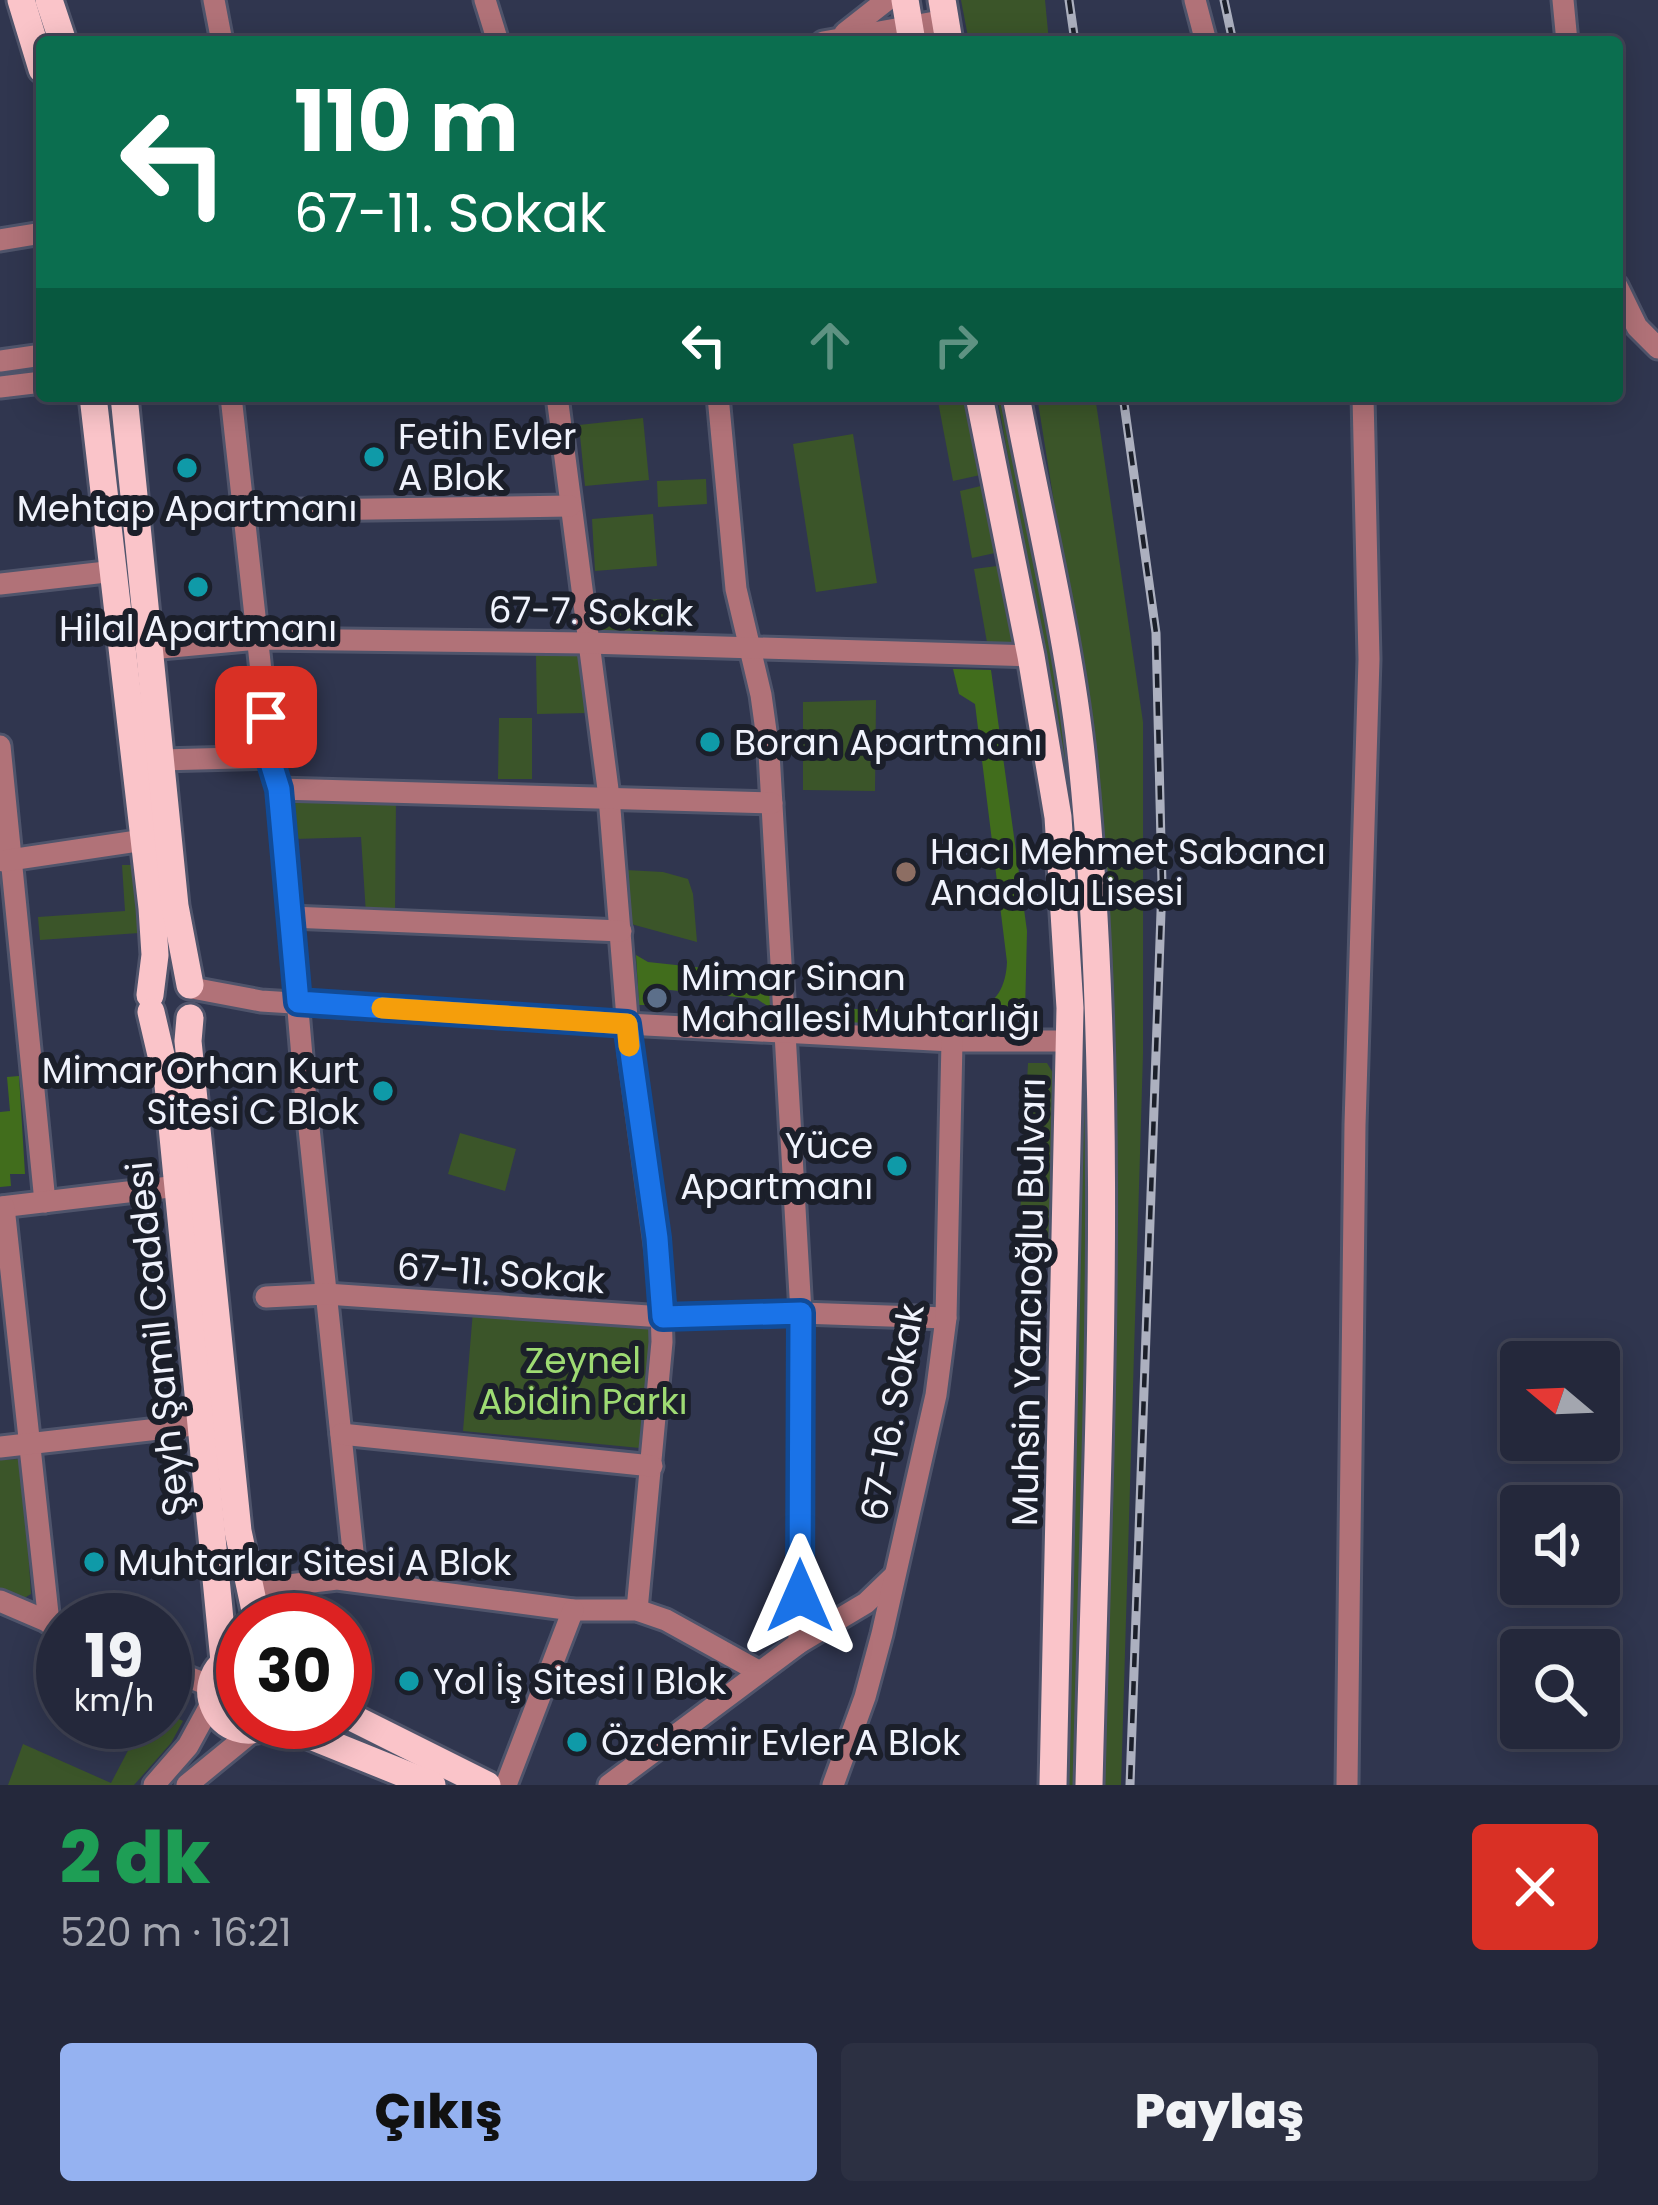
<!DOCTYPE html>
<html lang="tr">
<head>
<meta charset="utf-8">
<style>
  body { margin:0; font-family:Poppins,sans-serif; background:#2c3042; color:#f1f3f6; height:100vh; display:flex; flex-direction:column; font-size:45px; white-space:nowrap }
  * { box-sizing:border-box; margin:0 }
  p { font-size:39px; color:#a3a6af }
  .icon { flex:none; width:66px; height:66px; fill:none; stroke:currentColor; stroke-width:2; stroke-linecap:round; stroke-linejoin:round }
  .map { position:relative; height:1785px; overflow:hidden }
  .sheet { display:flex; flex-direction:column; background:#24283b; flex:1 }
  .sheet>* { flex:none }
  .hud { position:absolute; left:36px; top:36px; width:1587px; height:366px; border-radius:12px; box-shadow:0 6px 30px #0003,0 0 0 3px #414455; background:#0b6e4f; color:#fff; overflow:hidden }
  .needle { width:78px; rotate:289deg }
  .fabs { position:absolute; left:1500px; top:1341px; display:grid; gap:24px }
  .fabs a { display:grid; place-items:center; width:120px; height:120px; border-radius:12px; background:#24283b; box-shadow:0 6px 30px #0003,0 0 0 3px #414455; font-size:60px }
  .speed { position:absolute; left:36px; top:1593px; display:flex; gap:24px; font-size:60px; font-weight:700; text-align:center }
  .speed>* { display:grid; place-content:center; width:156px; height:156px; border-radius:50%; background:#24283b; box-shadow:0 6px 30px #0003,0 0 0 3px #414455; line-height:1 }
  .speed small { font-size:30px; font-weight:400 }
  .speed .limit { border:18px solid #d22; background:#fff; color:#111 }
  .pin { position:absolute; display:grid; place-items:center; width:102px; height:102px; color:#fff; margin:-51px; border-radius:24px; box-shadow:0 6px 18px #0006 }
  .me { position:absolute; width:132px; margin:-66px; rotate:0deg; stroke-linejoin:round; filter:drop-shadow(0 0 9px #0008) }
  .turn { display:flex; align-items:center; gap:42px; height:252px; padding:0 60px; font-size:54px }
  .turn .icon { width:156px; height:156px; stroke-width:2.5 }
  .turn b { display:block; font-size:84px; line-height:102px }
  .lanes { display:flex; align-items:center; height:114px; padding:0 60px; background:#0003; justify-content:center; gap:60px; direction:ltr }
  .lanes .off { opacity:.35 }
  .round { display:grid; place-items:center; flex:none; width:126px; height:126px; border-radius:12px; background:#2c3042 }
  .overview { display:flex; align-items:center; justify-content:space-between; height:204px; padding:0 60px }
  h1 { font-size:72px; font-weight:800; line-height:90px; color:#1e9e55 }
  .cta { display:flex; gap:24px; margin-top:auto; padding:24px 60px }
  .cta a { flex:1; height:138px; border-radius:12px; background:#95b2f1; color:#111; font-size:48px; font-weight:800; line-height:138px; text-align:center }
  .cta a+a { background:#2c3042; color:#f1f3f6 }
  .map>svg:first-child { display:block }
</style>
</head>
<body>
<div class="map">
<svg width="1658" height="1785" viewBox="0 0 1658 1785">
  <rect width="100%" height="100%" fill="#30364f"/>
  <!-- green -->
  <g fill="#3b5529">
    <path d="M 961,0 L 1045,0 L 1049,42 L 969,42 Z"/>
    <path d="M 937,396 L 969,396 L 985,474 L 953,481 Z"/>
    <path d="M 997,396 L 1006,396 L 1058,669 L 1092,959 L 1091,1249 L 1075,1785 L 1059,1785 L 1085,1059 L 1075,850 L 1057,725 Z"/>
    <path d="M 1037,396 L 1095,396 L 1143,722 L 1143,1054 L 1121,1785 L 1102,1785 L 1095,759 Z"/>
    <path d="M 643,418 L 649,480 L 585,486 L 579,425 Z"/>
    <path d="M 853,434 L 877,583 L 816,592 L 793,444 Z"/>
    <path d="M 706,479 L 707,504 L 658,507 L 657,481 Z"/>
    <path d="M 985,485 L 995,553 L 972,558 L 960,491 Z"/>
    <path d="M 653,514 L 657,566 L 595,571 L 592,519 Z"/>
    <path d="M 997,566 L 1014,648 L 988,648 L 974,569 Z"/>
    <path d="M 663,599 L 664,636 L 601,639 L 599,602 Z"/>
    <path d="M 585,653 L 587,713 L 537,714 L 536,654 Z"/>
    <path d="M 876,700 L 875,791 L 803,790 L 803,702 Z"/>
    <path d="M 499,718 L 532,718 L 532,779 L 498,779 Z"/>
    <path d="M 396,797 L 395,913 L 366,914 L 361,837 L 295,839 L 294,798 Z"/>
    <path d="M 122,865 L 135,865 L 139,933 L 40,940 L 38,917 L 125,911 Z"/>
    <path d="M 626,870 L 663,872 L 688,879 L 693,894 L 697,942 L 631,924 Z"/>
    <path d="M 1028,1063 L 1047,1063 L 1053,1073 L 1049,1245 L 1026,1244 L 1026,1238 L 1019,1235 Z"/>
    <path d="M 460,1133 L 516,1149 L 505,1191 L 448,1174 Z"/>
    <path d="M 473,1311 L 652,1324 L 640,1448 L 463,1431 Z"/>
    <path d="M 22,1459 L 31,1594 L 19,1601 L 0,1592 L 0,1460 Z"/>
    <path d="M 165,1712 L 183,1721 L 171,1743 L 134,1785 L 8,1785 L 23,1744 L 111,1783 L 143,1722 L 165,1722 Z"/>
  </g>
  <!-- forest -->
  <g fill="#416d1c">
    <path d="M 953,669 L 991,670 L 1027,931 L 1025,1012 L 996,1027 L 793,1027 L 793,1008 L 973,1011 C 997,1004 1006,986 1007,962 L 975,704 L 959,694 Z"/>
    <path d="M 636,955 L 648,962 L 760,974 L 777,962 L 778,1013 L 757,999 L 660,989 L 648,989 L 648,1005 L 639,1005 Z"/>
    <path d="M 19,1076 L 25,1174 L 10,1174 L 11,1186 L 0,1187 L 0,1112 L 10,1111 L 7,1077 Z"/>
  </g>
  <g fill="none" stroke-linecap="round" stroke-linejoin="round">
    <!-- minor casing -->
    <g stroke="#4f546b" stroke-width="27">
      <g id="minor">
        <path d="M 214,0 L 222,42"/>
        <path d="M 485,0 L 498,42"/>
        <path d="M 1195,0 L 1206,42"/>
        <path d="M 1563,0 L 1567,42"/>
        <path d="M 845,33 L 887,0"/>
        <path d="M 823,42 L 946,20"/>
        <path d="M 0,240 L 42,233"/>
        <path d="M 1617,286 L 1637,327 L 1658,348"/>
        <path d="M 0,361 L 42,355"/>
        <path d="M 0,387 L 42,382"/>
        <path d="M 231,396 L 271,763 L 279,789 L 304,1080 L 356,1580"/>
        <path d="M 557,396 L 609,797 L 630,1055 L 660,1274 L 662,1342 L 637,1610"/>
        <path d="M 718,396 L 736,589 L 761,695 L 769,753 L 801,1313 L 799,1643"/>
        <path d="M 244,511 L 570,506"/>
        <path d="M 0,584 L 115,571"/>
        <path d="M 150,649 L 258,639 L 588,643 L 1031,656"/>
        <path d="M 0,746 L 45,1202"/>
        <path d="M 161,760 L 270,757"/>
        <path d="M 279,789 L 772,803"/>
        <path d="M 3,861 L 144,840"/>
        <path d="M 291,917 L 621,931"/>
        <path d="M 192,988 L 261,1001 L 627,1024 L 952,1041 L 1071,1041"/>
        <path d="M 0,1207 L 178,1186"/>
        <path d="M 4,1207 L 49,1623"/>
        <path d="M 266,1297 L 326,1294 L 663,1317 L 801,1313 L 946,1318"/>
        <path d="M 341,1434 L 652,1466"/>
        <path d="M 0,1447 L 202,1424"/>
        <path d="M 248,1590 L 337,1579 L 573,1610 L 637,1610 L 666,1620 L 760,1672"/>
        <path d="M 0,1601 L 63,1628"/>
        <path d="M 165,1668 L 211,1686"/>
        <path d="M 154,1785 L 188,1746 L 212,1702"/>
        <path d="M 187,1785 L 253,1731"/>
        <path d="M 506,1785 L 573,1610"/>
        <path d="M 609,1785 L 799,1643 L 866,1603 L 894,1576"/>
        <path d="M 833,1785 L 865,1697 L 882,1634 L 936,1395 L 946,1318 L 952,1041"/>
        <path d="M 1347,1785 L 1355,1125 L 1369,659 L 1363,396"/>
      </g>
    </g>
    <!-- major casing -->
    <g stroke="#4f546b" stroke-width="33">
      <g id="major">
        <path d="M 21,0 L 42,69"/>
        <path d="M 49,0 L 63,42"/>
        <path d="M 905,0 L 912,42"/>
        <path d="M 942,0 L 949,42"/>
        <path d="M 93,396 L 152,908 L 155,955 L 150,995"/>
        <path d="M 124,396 L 175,906 L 190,985"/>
        <path d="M 979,396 L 1031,656 L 1058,817 L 1070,1008 L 1053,1785"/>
        <path d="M 1016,396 C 1038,514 1070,643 1082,762 C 1116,1099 1097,1446 1089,1785"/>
        <path d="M 151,1012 L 168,1085 L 224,1661"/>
        <path d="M 190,1018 L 188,1041 L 238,1531 L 257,1620"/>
        <path d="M 243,1653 C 181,1672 218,1756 274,1722"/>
        <path d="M 345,1714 L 487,1785"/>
        <path d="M 276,1722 L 432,1785"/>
      </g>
    </g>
    <!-- minor -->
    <use href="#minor" stroke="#b17278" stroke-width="21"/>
    <!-- major -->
    <use href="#major" stroke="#fac4c9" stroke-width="27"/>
    <!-- rail casing -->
    <g stroke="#acb0bf" stroke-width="9">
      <g id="rail">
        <path d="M 1069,0 L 1075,42"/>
        <path d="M 1224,0 L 1233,42"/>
        <path d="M 1123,396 L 1156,633 L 1162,884 L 1130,1785"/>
      </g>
    </g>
    <!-- rail -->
    <use href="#rail" stroke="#1b1f2a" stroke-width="4.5" stroke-dasharray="14" stroke-linecap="butt"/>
  </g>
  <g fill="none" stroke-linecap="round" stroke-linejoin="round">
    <!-- route casing -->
    <g stroke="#114b97" stroke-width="30">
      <path id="route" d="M 266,717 L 271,763 L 279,789 L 298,1002 L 627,1024 L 657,1238 L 663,1317 L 801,1313 L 800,1596"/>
    </g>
    <!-- route -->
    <use href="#route" stroke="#1a73e8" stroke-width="21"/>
    <!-- slow -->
    <path stroke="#f59e0b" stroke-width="21" d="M 382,1008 L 627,1024 L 629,1046"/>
  </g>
  <!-- markers -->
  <g fill="#0f9aa8" stroke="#1b1f2a" stroke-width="4.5">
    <circle cx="374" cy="457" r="12"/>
    <circle cx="187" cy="468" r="12"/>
    <circle cx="198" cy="587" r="12"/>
    <circle cx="710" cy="742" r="12"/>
    <circle cx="383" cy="1091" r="12"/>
    <circle cx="897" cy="1166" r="12"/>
    <circle cx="94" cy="1562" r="12"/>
    <circle cx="409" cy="1681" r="12"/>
    <circle cx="577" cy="1742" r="12"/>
  </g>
  <circle fill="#8d6e63" stroke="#1b1f2a" stroke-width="4.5" cx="906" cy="872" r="12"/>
  <circle fill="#5c6f8a" stroke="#1b1f2a" stroke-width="4.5" cx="657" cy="998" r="12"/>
  <g text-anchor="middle" stroke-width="12" stroke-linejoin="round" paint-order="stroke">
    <!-- poi labels -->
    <g font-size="36" fill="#f0f3fd" stroke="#1b1f2a" text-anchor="start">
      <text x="398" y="449">Fetih Evler<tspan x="398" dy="41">A Blok</tspan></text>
      <text x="187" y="521" text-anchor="middle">Mehtap Apartmanı</text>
      <text x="198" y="641" text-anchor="middle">Hilal Apartmanı</text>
      <text x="734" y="755">Boran Apartmanı</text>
      <text x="930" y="864">Hacı Mehmet Sabancı<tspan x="930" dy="41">Anadolu Lisesi</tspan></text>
      <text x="681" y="990">Mimar Sinan<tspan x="681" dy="41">Mahallesi Muhtarlığı</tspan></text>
      <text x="359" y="1083" text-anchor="end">Mimar Orhan Kurt<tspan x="359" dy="41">Sitesi C Blok</tspan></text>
      <text x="873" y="1158" text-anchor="end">Yüce<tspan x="873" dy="41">Apartmanı</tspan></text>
      <text x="118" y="1575">Muhtarlar Sitesi A Blok</text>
      <text x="433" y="1694">Yol İş Sitesi I Blok</text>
      <text x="601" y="1755">Özdemir Evler A Blok</text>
    </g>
    <!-- street labels -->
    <g font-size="36" fill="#f0f3fd" stroke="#1b1f2a">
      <text transform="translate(591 611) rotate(1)" y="13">67-7. Sokak</text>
      <text transform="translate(501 1273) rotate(4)" y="13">67-11. Sokak</text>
      <text transform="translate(1028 1302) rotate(-89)" y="13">Muhsin Yazıcıoğlu Bulvarı</text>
      <text transform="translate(157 1339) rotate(-96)" y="13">Şeyh Şamil Caddesi</text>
      <text transform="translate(892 1412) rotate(-80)" y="13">67-16. Sokak</text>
    </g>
    <!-- park labels -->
    <g font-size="36" fill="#9edb73" stroke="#1b1f2a">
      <text x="583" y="1373">Zeynel<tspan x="583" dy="41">Abidin Parkı</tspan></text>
    </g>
  </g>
</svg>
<div class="fabs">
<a><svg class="needle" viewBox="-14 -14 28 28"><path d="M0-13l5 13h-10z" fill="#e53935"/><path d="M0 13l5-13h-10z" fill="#a3a6af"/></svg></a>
<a><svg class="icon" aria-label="sound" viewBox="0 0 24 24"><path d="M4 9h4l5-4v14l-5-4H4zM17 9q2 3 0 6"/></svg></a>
<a><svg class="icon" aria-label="search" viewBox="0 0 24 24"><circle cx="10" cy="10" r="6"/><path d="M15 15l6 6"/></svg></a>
</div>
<div class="speed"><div>19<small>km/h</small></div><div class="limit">30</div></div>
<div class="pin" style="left:266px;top:717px;background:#d93025"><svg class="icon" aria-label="arrive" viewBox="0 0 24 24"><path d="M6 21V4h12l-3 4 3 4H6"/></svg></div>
<svg class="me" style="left:800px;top:1596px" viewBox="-20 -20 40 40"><path d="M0-17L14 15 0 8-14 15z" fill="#1a73e8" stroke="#fff" stroke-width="4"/></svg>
<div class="hud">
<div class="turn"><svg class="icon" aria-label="left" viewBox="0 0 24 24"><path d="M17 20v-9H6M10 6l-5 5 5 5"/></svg><div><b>110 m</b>67-11. Sokak</div></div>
<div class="lanes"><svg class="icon" aria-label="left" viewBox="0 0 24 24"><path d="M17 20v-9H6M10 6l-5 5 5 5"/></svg><svg class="icon off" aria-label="ahead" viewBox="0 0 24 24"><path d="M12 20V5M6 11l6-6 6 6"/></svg><svg class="icon off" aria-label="right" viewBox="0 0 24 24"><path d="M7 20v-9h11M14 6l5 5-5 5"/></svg></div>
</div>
</div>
<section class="sheet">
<div class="overview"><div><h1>2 dk</h1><p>520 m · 16:21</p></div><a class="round" style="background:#d93025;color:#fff"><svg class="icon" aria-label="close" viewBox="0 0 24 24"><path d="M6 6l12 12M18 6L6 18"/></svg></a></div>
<div class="cta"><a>Çıkış</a><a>Paylaş</a></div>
</section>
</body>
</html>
